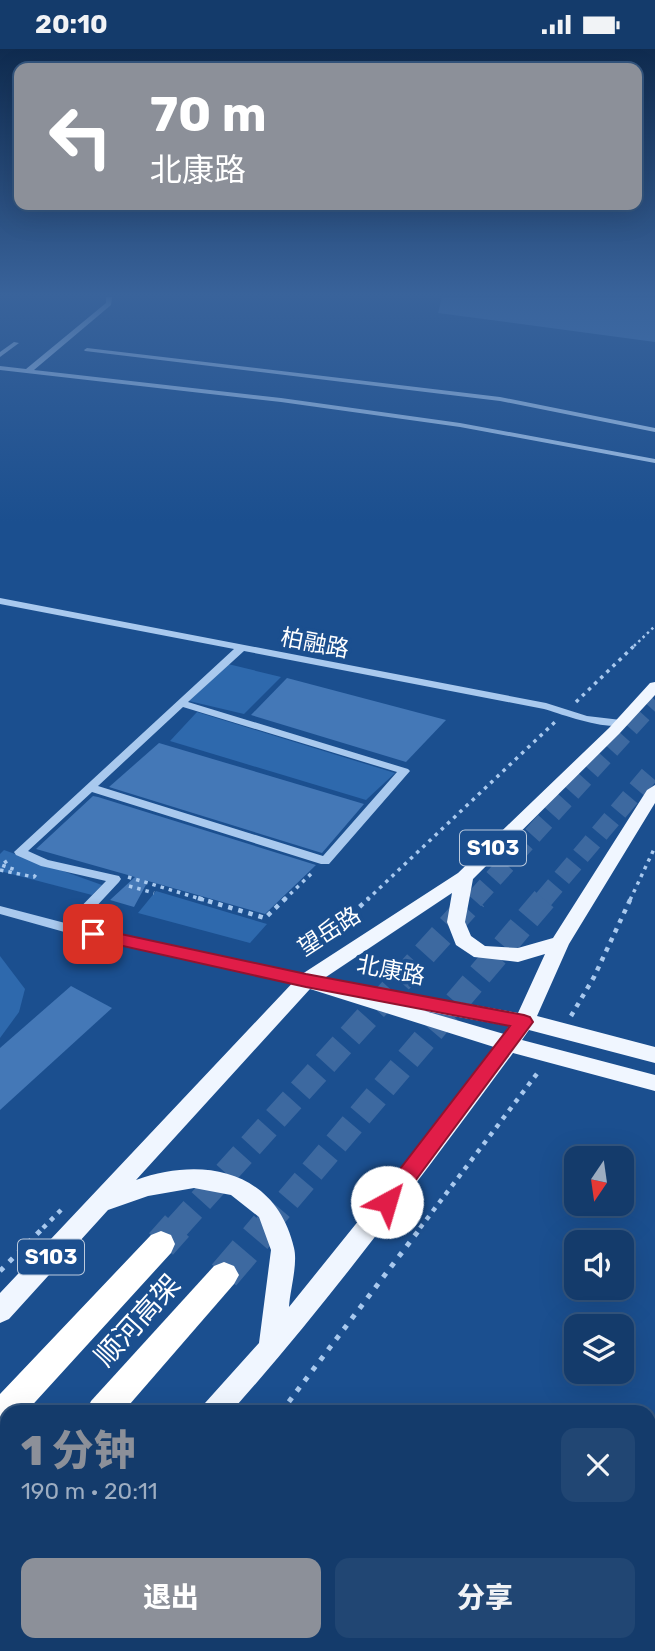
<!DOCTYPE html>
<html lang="zh">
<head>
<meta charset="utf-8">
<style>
  body { margin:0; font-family:Rubik,"Noto Sans SC",sans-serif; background:#214673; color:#f1f3f6; height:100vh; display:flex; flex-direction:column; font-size:26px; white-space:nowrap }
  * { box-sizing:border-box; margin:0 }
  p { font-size:23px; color:#9dadc1 }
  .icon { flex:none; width:38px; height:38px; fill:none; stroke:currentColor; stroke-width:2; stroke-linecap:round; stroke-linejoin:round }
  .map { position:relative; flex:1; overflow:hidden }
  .panel { position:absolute; left:0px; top:1356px; width:656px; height:247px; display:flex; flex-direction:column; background:#143b6b; border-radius:21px 21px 0 0; box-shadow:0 7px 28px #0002,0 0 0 2px #33557e }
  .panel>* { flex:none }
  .hud { position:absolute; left:14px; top:14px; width:628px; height:147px; border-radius:14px; box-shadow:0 7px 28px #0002,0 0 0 2px #33557e; background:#8c9099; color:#fff; overflow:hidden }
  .needle { width:46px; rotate:193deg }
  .fabs { position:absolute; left:564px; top:1097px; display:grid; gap:14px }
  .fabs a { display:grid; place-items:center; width:70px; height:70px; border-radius:14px; background:#143b6b; box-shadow:0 7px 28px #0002,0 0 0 2px #33557e; font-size:35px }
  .pin { position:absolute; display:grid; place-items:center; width:60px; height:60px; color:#fff; margin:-30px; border-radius:14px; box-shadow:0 4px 10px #0006 }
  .me { position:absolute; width:77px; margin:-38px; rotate:39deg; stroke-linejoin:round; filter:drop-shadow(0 0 5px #0008) }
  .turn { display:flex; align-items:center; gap:24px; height:147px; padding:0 21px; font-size:32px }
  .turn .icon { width:91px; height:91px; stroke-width:2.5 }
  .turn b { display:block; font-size:49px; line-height:60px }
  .round { display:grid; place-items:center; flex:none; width:74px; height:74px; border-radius:14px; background:#214673 }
  .head { display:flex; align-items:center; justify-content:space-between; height:119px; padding:0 21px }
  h1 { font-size:42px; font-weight:800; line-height:52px; color:#8c9099 }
  .cta { display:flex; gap:14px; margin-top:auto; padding:14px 21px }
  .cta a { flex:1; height:80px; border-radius:14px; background:#8c9099; color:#fff; font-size:28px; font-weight:800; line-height:80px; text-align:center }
  .cta a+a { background:#214673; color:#f1f3f6 }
  .status { display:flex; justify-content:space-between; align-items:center; height:49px; padding:0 35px; background:#143b6b; direction:ltr }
  .status svg { height:19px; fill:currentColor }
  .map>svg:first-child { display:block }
</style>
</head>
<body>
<div class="status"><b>20:10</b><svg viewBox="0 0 49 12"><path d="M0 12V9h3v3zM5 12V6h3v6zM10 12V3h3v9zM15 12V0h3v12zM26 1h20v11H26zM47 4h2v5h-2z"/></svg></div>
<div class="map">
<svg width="655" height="1602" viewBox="0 0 655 1602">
  <rect width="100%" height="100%" fill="#1b4f8f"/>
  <!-- green -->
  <g fill="#2e69ad">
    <path d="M 228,615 L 281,628 L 244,665 L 189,652 Z"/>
    <path d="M 197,663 L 395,724 L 366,751 L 170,692 Z"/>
    <path d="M 4,801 L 102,836 L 92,846 L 0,822 L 0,805 Z"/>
    <path d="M 156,842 L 267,875 L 250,894 L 138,864 Z"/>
    <path d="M 0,907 L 25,940 L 19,963 L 0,989 Z"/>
  </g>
  <!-- building -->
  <g fill="#4478b7">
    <path d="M 442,248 L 655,248 L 655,293 L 438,264 Z"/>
    <path d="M 287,629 L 446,671 L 406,713 L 251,666 Z"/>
    <path d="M 159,694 L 364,755 L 322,804 L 109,738 Z"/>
    <path d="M 93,747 L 98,748 L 316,816 L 265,865 L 148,832 L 134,858 L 110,851 L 135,828 L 36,800 Z"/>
    <path d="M 71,937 L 112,959 L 0,1061 L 0,999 Z"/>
  </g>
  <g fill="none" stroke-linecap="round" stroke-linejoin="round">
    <!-- highway-tunnel-far2 -->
    <g stroke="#3d69a0" stroke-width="19" stroke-dasharray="19 10" stroke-linecap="butt">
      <path d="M 474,851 L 655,651"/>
      <path d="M 543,851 L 655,719"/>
    </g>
    <!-- highway-tunnel-far1 -->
    <g stroke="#3d69a0" stroke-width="25" stroke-dasharray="25 12" stroke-linecap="butt">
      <path d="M 176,1179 L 475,849"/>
      <path d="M 264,1179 L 545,849"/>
    </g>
    <!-- highway-tunnel -->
    <g stroke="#3d69a0" stroke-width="32" stroke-dasharray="32 16" stroke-linecap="butt">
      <path d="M 161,1195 L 177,1177"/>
      <path d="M 224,1226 L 266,1177"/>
    </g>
    <!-- path-far3 -->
    <path stroke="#a9c9ee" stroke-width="2.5" stroke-dasharray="2.5 3.5" stroke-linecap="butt" d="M 634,597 L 655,577"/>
    <!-- path-far2 -->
    <g stroke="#a9c9ee" stroke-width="3.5" stroke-dasharray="3.5 5" stroke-linecap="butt">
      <path d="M 576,653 L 636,595"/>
      <path d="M 7,812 L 1,816 L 16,821"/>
      <path d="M 0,821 L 34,828 L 37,824"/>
      <path d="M 128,828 L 204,851"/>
      <path d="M 129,837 L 154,844"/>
      <path d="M 284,851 L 313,823"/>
      <path d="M 367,851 L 555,673"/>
      <path d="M 630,851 L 655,798"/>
    </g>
    <!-- path-far1 -->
    <g stroke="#a9c9ee" stroke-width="4.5" stroke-dasharray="4.5 6" stroke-linecap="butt">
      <path d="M 198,849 L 265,869 L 286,849"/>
      <path d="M 306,908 L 369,849"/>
      <path d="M 571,967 L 594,928 L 631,849"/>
      <path d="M 43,1179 L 65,1157"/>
      <path d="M 420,1179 L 539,1022"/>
    </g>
    <!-- path -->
    <g stroke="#a9c9ee" stroke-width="5" stroke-dasharray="5 8" stroke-linecap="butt">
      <path d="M 0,1222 L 45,1177"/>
      <path d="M 281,1363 L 422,1177"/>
      <path d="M 97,1602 L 101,1596"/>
    </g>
    <!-- minor -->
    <g fill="#a9c9ee" fill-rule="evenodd">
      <path d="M 106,248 L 112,248 L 111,256 L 34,321 L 281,349 L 460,374 L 655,410 L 655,414 L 460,378 L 281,353 L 0,321 L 0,317 L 26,320 L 106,254 Z"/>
      <path d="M 14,293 L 19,294 L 0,308 L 0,303 Z"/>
      <path d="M 87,299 L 500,348 L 655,379 L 655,383 L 500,352 L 85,302 L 84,301 Z"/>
      <path d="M 0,549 L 546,654 L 587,667 L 621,671 L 626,674 C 612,684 561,665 544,660 L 244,602 L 188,653 L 408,720 L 410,722 L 329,815 L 321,815 L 92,743 L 28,802 L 48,811 L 119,827 L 121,830 L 119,833 L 78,877 L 311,928 L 313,932 L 311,936 L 306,937 L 68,884 L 0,865 L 0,857 L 65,874 L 106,832 L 41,817 L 16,806 L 14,803 L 234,600 L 0,555 ZM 183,658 L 397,723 L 323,807 L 98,737 Z"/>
      <path d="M 321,1596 L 352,1596 L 355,1602 L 324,1602 Z"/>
    </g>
    <!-- major -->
    <g fill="#f0f6ff" fill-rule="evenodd">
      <path d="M 655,633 L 655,646 L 619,685 L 473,830 L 465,873 L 471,887 L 485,897 L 518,899 L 553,889 L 647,741 L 655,736 L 655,754 L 569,895 L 537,967 L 655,998 L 655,1014 L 529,981 L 522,991 L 655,1026 L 655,1042 L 513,1004 C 423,1126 332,1249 231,1363 L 201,1363 L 205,1354 L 259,1294 L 271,1201 L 259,1168 L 231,1146 L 194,1139 L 148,1147 L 108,1161 L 9,1270 L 0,1274 L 0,1244 L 299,927 L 458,824 L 609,679 L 650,634 ZM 452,844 L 447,873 L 456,896 L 474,908 L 518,913 L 545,905 L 518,964 L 389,941 L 382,943 L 379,948 L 323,930 ZM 310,940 L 494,998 L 413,1104 L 289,1258 C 290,1241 298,1215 294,1199 C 276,1121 203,1107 136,1131 ZM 425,962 L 509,977 L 504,985 Z"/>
      <path d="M 7,1582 L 7,1596 L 25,1596 L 23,1602 L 0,1602 L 0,1585 Z"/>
    </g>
    <!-- highway -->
    <g fill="#fff" fill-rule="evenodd">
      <path d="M 161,1182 L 171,1186 L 175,1195 L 171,1204 L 26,1363 L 7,1363 L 7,1381 L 0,1384 L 0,1345 L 151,1186 Z"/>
      <path d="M 224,1213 L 234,1217 L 239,1226 L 234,1235 L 123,1363 L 86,1363 L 91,1352 L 214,1217 Z"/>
      <path d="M 7,1453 L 7,1492 L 0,1495 L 0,1456 Z"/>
    </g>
  </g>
  <!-- sky -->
  <linearGradient id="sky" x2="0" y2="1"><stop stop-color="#0f2b4f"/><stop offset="0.52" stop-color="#39639b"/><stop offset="1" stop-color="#39639b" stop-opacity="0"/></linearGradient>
  <rect width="655" height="473" fill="url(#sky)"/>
  <!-- route -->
  <path fill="#e11d48" stroke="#92132f" stroke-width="2" d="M 93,879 L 306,925 L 524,966 L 530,968 L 533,973 L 395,1159 L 387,1162 L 380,1159 L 377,1153 L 380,1146 L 510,977 L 306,938 L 87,889 L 85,885 L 87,881 Z"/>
  <g text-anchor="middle" stroke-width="7" stroke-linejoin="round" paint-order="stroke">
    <!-- shield labels -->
    <g fill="#1b4f8f" stroke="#bbcadd" stroke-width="2">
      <rect x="460" y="781.5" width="66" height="35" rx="5"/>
      <rect x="18" y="1190.5" width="66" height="35" rx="5"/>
    </g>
    <g font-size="21" font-weight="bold" fill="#fff">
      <text x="493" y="806">S103</text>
      <text x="51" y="1215">S103</text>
    </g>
    <!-- street labels -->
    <g font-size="23" fill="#fff" stroke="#1b4f8f">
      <text transform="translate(315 594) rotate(11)" y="8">柏融路</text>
      <text transform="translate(329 882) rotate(-33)" y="8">望岳路</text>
      <text transform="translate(391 921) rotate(11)" y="8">北康路</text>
    </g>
    <!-- near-street labels -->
    <g font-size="28" fill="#fff" stroke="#1b4f8f">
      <text transform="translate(137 1271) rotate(-48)" y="10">顺河高架</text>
    </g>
  </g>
</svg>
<div class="fabs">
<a><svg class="needle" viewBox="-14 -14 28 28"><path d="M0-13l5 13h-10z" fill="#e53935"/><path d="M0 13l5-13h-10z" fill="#9dadc1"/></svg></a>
<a><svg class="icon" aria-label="sound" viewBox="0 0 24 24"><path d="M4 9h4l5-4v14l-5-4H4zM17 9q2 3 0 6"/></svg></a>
<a><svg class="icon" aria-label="layers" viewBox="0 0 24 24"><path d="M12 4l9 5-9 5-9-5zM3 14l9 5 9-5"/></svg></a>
</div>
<div class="pin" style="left:93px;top:885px;background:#d93025"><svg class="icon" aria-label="arrive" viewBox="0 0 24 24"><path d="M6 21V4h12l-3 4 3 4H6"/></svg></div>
<svg class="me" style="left:387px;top:1153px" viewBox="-20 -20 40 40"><circle r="19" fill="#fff"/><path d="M0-13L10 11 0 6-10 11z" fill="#e11d48"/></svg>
<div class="hud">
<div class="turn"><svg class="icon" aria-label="left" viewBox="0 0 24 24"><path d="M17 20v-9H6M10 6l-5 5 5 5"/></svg><div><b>70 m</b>北康路</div></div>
</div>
<section class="panel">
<div class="head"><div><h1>1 分钟</h1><p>190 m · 20:11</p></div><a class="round"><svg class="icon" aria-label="close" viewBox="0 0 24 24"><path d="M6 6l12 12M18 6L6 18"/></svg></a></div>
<div class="cta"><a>退出</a><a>分享</a></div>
</section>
</div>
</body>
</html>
